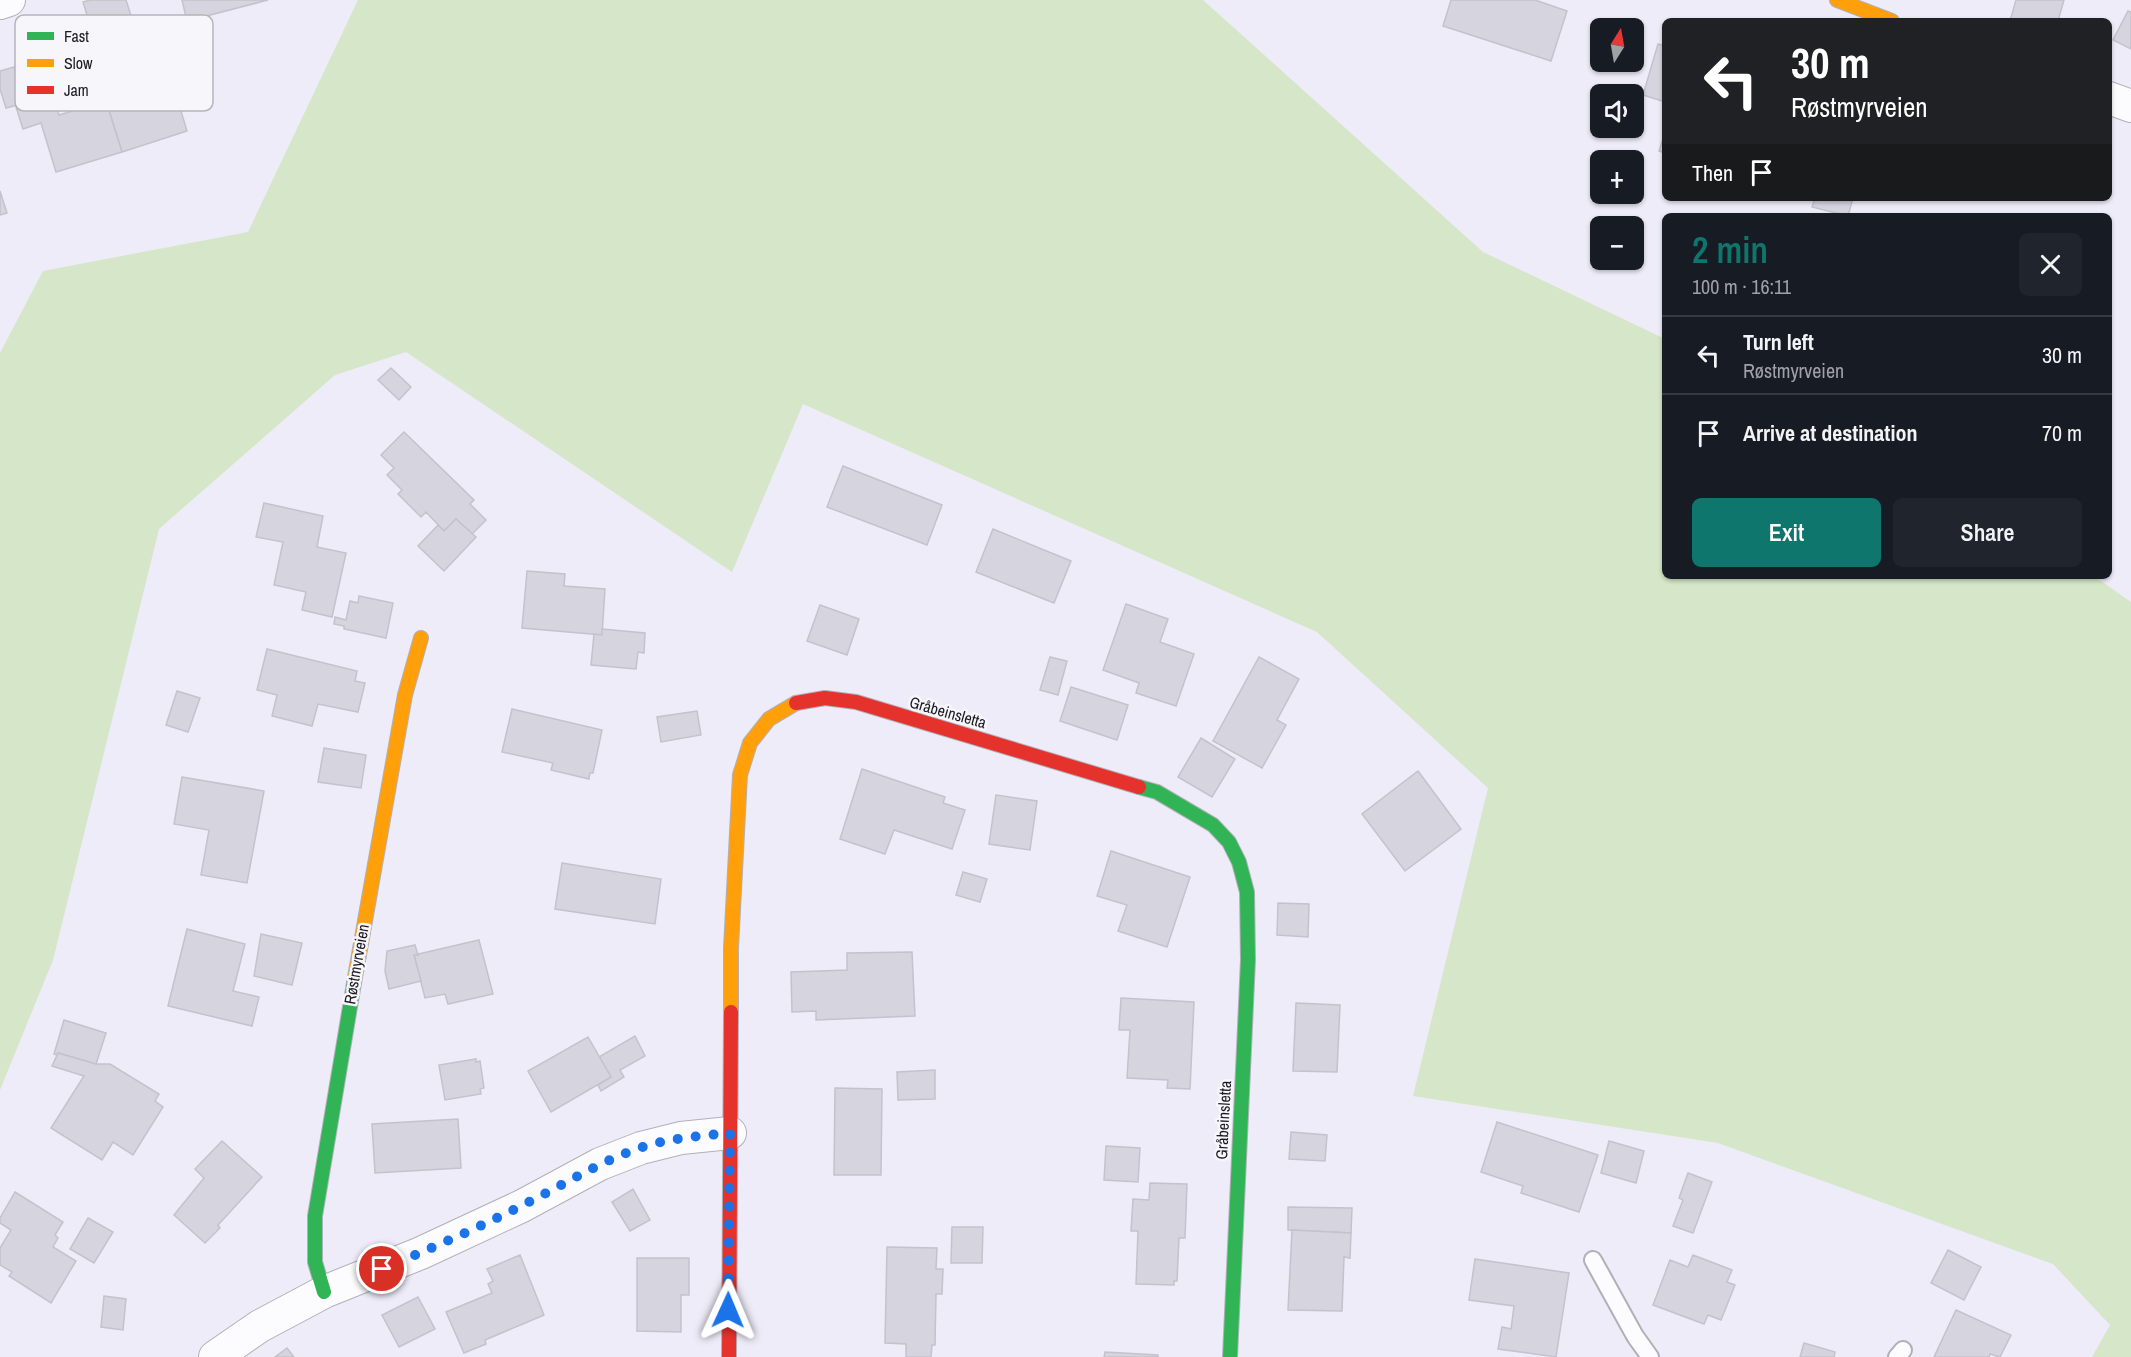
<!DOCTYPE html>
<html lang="en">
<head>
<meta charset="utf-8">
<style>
  body { margin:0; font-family:"Archivo Narrow",sans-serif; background:#20242c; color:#f1f3f6; height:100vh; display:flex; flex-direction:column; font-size:22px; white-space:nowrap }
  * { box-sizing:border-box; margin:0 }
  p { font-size:20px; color:#9ea1a6 }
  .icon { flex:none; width:33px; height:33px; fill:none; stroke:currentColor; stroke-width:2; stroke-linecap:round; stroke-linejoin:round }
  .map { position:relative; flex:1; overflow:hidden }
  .details { position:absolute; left:1662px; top:213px; width:450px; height:366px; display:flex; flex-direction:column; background:#171b24; border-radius:9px; box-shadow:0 2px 4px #0004 }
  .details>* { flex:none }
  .hud { position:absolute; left:1662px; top:18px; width:450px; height:183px; border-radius:9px; box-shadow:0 2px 4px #0004; background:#202124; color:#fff; overflow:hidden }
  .needle { width:39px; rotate:11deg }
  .tools { position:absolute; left:1590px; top:18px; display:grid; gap:12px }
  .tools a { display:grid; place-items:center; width:54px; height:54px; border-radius:9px; background:#171b24; box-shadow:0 2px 4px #0004; font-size:30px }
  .pin { position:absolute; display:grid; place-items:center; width:51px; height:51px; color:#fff; margin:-26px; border:3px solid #fff; border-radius:50%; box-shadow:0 2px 6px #0007 }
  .me { position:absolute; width:66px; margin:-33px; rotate:1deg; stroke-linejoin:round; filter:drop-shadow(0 0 4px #0008) }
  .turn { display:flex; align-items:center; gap:21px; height:126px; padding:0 30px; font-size:27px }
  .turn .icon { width:78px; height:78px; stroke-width:2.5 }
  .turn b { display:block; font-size:42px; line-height:51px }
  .then { display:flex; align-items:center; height:57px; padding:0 30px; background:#0003; gap:12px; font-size:22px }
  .round { display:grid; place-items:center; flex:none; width:63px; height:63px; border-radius:9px; background:#20242c }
  .head { display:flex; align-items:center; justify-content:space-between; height:102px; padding:0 30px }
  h1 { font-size:36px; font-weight:600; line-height:45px; color:#0f766e }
  .action { display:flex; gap:12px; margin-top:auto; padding:12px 30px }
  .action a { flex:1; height:69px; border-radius:9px; background:#0f766e; color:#fff; font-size:24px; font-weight:600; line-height:69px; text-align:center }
  .action a+a { background:#20242c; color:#f1f3f6 }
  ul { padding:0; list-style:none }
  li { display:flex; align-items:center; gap:18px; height:78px; padding:0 30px; border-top:2px solid #363941 }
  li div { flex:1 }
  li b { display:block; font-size:22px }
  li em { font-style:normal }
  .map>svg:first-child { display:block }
</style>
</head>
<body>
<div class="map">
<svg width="2131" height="1357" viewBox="0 0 2131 1357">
  <rect width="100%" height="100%" fill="#eeecf8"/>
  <!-- green -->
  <path fill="#d5e6c9" d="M 358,0 L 1203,0 L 1483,252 L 1665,339 L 1665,576 L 2094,576 L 2131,602 L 2131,1357 L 2092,1357 L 2110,1325 L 2053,1264 L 1718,1143 L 1413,1096 L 1488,788 L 1317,632 L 803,404 L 732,572 L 406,352 L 335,375 L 159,529 L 53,960 L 0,1090 L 0,353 L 43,271 L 248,232 Z"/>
  <!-- building -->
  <g fill="#d6d4de" stroke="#c4c2cd" stroke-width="1.5">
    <path d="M 90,0 L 126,0 L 134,25 L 94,38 L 83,2 Z"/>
    <path d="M 182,0 L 268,0 L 187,21 Z"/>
    <path d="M 1451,0 L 1535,0 L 1567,11 L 1551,61 L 1443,26 Z"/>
    <path d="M 2016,0 L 2064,0 L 2058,21 L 2010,21 Z"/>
    <path d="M 2128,11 L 2131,12 L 2131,49 L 2113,40 Z"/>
    <path d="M 1658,44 L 1665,46 L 1665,102 L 1643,95 Z"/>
    <path d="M 14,67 L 17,77 L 35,72 L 43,98 L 6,108 L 0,89 L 0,71 Z"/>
    <path d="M 172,81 L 187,131 L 122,152 L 106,101 Z"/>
    <path d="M 53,96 L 59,115 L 106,101 L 122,152 L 56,172 L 41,123 L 23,129 L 16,107 Z"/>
    <path d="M 1665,132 L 1665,153 L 1659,151 Z"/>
    <path d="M 0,191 L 7,213 L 0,215 Z"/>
    <path d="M 1815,198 L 1853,198 L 1848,216 L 1812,207 Z"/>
    <path d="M 391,368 L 411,387 L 399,400 L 378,380 Z"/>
    <path d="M 404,432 L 474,500 L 470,504 L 486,520 L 472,534 L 456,519 L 444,531 L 426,512 L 421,517 L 398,494 L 402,490 L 387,475 L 394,468 L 381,455 Z"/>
    <path d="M 843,466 L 942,505 L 927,545 L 827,507 Z"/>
    <path d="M 264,503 L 323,516 L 317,547 L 346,553 L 332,617 L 302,610 L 306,592 L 274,585 L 283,542 L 256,537 Z"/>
    <path d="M 456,519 L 476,537 L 444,571 L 418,546 L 438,525 L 444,531 Z"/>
    <path d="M 993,529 L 1071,561 L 1054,603 L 976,572 Z"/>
    <path d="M 527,571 L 565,574 L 564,586 L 605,589 L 602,635 L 522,628 Z"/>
    <path d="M 359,596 L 393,603 L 386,638 L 344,629 L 344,626 L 334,624 L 335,617 L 346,620 L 350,601 L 358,603 Z"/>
    <path d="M 1126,604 L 1168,619 L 1160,642 L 1194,654 L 1176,706 L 1136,693 L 1139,683 L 1103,670 Z"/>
    <path d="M 820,605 L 859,619 L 847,655 L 807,641 Z"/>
    <path d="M 602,629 L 645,633 L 644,653 L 638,652 L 636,669 L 591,665 L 594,634 L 602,635 Z"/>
    <path d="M 267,649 L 357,671 L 355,681 L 365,683 L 358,712 L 318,704 L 312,726 L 272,716 L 277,695 L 257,690 Z"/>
    <path d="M 1050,657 L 1067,661 L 1058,695 L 1040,690 Z"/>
    <path d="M 1259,657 L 1299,679 L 1277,720 L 1286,725 L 1262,768 L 1213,741 Z"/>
    <path d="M 1071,687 L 1128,705 L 1117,740 L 1060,721 Z"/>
    <path d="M 177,691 L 200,698 L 188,732 L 166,725 Z"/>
    <path d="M 512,709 L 602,730 L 593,773 L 590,773 L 589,779 L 551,770 L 553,763 L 502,752 Z"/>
    <path d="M 697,711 L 701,735 L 661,742 L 657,717 Z"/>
    <path d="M 1201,738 L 1235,759 L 1212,797 L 1178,777 Z"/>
    <path d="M 324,748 L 366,755 L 361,788 L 318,782 Z"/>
    <path d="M 862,769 L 945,797 L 943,803 L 965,810 L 952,849 L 894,830 L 885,854 L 840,839 Z"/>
    <path d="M 1418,771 L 1461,829 L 1405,871 L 1362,814 Z"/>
    <path d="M 182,777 L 264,791 L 247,883 L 201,875 L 209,830 L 174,824 Z"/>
    <path d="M 996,795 L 1037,801 L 1030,850 L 989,844 Z"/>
    <path d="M 1111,851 L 1190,877 L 1167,947 L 1118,931 L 1127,905 L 1097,896 Z"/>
    <path d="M 562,863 L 661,879 L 655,924 L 555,909 Z"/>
    <path d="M 963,872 L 987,879 L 980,902 L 956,895 Z"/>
    <path d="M 1278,903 L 1309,904 L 1308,937 L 1277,935 Z"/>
    <path d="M 187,929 L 245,944 L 233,991 L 259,997 L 252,1026 L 168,1006 Z"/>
    <path d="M 261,934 L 302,943 L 292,985 L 254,976 Z"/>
    <path d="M 479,940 L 493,994 L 448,1004 L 445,994 L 425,998 L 414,955 Z"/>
    <path d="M 415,945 L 418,955 L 414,955 L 421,981 L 389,989 L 385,971 L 387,951 Z"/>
    <path d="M 912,952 L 915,1016 L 816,1020 L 816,1011 L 792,1012 L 791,972 L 847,970 L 847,953 Z"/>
    <path d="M 1121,998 L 1194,1002 L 1190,1089 L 1167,1088 L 1168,1080 L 1127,1078 L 1130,1030 L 1119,1030 Z"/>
    <path d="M 1296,1003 L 1340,1005 L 1337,1072 L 1293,1071 Z"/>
    <path d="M 64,1020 L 106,1033 L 96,1064 L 58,1053 L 57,1055 L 54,1054 Z"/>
    <path d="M 635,1036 L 645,1056 L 620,1070 L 624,1077 L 601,1091 L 598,1085 L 611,1077 L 599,1057 Z"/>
    <path d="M 588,1037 L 611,1077 L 551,1112 L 528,1071 Z"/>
    <path d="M 58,1053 L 96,1064 L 110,1064 L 159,1094 L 155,1101 L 163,1107 L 133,1155 L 113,1142 L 102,1160 L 51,1128 L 84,1076 L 52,1066 Z"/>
    <path d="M 476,1059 L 476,1062 L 480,1061 L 484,1088 L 480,1089 L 481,1094 L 445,1100 L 439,1065 Z"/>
    <path d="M 935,1070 L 935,1099 L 898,1100 L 897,1072 Z"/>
    <path d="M 835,1088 L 882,1089 L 881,1175 L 834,1175 Z"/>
    <path d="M 458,1119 L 461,1168 L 375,1173 L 372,1124 Z"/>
    <path d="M 1497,1122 L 1598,1155 L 1579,1212 L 1521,1193 L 1523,1186 L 1481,1172 Z"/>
    <path d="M 1291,1132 L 1327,1135 L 1325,1161 L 1289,1159 Z"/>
    <path d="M 222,1141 L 262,1177 L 218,1225 L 220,1228 L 205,1243 L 174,1215 L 204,1178 L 195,1169 Z"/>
    <path d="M 1609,1141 L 1644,1151 L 1636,1183 L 1601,1173 Z"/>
    <path d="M 1106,1146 L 1140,1148 L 1138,1182 L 1104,1180 Z"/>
    <path d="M 1688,1173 L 1712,1182 L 1693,1233 L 1673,1226 L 1683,1200 L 1679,1198 Z"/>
    <path d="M 1150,1183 L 1187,1184 L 1185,1238 L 1179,1238 L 1177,1281 L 1174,1281 L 1174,1285 L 1136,1284 L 1138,1231 L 1131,1231 L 1133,1199 L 1149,1200 Z"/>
    <path d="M 633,1189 L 650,1220 L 630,1231 L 612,1202 Z"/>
    <path d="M 15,1192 L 63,1222 L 55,1235 L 58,1238 L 53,1247 L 76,1261 L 51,1303 L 9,1276 L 12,1272 L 0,1265 L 0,1248 L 11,1230 L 0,1223 L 0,1218 Z"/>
    <path d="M 1288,1207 L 1352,1208 L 1351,1233 L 1288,1230 Z"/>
    <path d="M 88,1218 L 113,1232 L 94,1263 L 70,1249 Z"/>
    <path d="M 952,1227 L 983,1227 L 982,1263 L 951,1263 Z"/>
    <path d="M 1292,1230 L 1351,1233 L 1350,1258 L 1344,1257 L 1342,1311 L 1288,1310 Z"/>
    <path d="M 887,1247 L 937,1248 L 936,1269 L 943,1269 L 942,1294 L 936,1294 L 935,1345 L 932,1345 L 931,1357 L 906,1357 L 906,1344 L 885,1343 Z"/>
    <path d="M 1948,1250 L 1981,1267 L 1964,1300 L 1931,1283 Z"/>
    <path d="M 520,1255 L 544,1315 L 485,1340 L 486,1344 L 464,1353 L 446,1312 L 492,1293 L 488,1284 L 493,1281 L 487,1269 Z"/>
    <path d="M 1693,1255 L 1732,1270 L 1727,1282 L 1735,1285 L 1721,1320 L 1708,1315 L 1704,1324 L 1653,1305 L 1670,1260 L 1688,1267 Z"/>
    <path d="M 637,1258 L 689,1258 L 689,1295 L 681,1295 L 681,1332 L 637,1331 Z"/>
    <path d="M 1475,1259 L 1569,1273 L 1556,1357 L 1498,1349 L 1502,1327 L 1511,1329 L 1514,1306 L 1469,1300 Z"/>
    <path d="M 104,1296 L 126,1299 L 123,1330 L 101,1327 Z"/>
    <path d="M 418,1297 L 435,1329 L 399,1347 L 382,1315 Z"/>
    <path d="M 1956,1310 L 2011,1335 L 2000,1357 L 1990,1354 L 1989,1357 L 1934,1357 Z"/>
    <path d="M 1804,1343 L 1835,1352 L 1834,1357 L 1800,1357 Z"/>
    <path d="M 287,1348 L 294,1357 L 275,1357 Z"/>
    <path d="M 1105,1352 L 1158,1355 L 1158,1357 L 1104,1357 Z"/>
  </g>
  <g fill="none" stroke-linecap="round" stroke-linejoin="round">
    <!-- lane casing -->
    <g stroke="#b1b0b9" stroke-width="20">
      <g id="lane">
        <path d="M 1593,1260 L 1635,1336 L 1650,1357"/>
        <path d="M 1897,1357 L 1903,1350"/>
      </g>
    </g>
    <!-- street casing -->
    <g stroke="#b1b0b9" stroke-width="34">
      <g id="street">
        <path d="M 0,3 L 9,0"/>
        <path d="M 2109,98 L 2131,106"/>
        <path d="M 215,1357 L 260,1326 L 324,1292 L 421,1253 L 522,1206 L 600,1164 L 641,1148 L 681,1138 L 730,1133"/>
      </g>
    </g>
    <!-- fast casing -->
    <g stroke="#b1b0b9" stroke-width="16">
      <g id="fast">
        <path d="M 1139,787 L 1157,792 L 1213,825 L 1229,842 L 1239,862 L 1247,892 L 1248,960 L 1230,1357"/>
        <path d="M 324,1292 L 315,1262 L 315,1216 L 354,983"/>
      </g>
    </g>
    <!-- slow casing -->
    <g stroke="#b1b0b9" stroke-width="16">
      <g id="slow">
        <path d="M 1837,0 L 1892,21"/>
        <path d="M 354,983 L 405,695 L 421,638"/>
        <path d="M 731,1012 L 731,948 L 740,775 L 750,743 L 769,719 L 796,703"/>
      </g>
    </g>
    <!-- jam casing -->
    <g stroke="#b1b0b9" stroke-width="16">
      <g id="jam">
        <path d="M 796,703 L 825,698 L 856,702 L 1139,787"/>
        <path d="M 729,1357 L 731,1012"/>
      </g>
    </g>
    <!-- lane -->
    <use href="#lane" stroke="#fcfcfe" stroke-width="16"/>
    <!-- street -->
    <use href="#street" stroke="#fcfcfe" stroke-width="32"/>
    <!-- fast -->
    <use href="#fast" stroke="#30b455" stroke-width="14"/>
    <!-- slow -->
    <use href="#slow" stroke="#ff9f0a" stroke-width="14"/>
    <!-- jam -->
    <use href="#jam" stroke="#e5322d" stroke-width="14"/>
  </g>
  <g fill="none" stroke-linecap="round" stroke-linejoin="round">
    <!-- route -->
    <path stroke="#1a73e8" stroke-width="10" stroke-dasharray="0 18" d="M 382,1269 C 430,1249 478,1228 525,1204 C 563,1185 599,1162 640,1148 C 669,1138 700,1136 730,1133 L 728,1310"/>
  </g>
  <g text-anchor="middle" stroke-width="5" stroke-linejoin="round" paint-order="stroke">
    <!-- street labels -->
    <g font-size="16" fill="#1b1921" stroke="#f7f6fb">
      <text transform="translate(948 712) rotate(16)" y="6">Gråbeinsletta</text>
      <text transform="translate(356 964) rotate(-80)" y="6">Røstmyrveien</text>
      <text transform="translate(1223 1120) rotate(-87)" y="6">Gråbeinsletta</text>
    </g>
  </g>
  <!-- legend -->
  <rect x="15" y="15" width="198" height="96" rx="9" fill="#f7f6fb" stroke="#b5b4ba" stroke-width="1.5"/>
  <rect x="27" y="32" width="27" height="8" fill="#30b455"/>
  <rect x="27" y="59" width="27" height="8" fill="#ff9f0a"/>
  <rect x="27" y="86" width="27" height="8" fill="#e5322d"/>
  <g font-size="16" fill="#1b1921">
    <text x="64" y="42">Fast</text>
    <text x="64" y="69">Slow</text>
    <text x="64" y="96">Jam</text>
  </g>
</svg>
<div class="tools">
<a><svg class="needle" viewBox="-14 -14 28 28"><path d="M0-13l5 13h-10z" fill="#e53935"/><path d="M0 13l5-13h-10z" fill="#9ea1a6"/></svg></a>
<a><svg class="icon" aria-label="sound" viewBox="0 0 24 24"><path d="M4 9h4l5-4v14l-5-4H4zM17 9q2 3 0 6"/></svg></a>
<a>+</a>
<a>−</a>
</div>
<div class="pin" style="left:382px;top:1269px;background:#d93025"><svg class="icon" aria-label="arrive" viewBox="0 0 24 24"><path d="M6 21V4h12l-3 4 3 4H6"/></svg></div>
<svg class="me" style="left:728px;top:1310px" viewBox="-20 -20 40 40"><path d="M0-17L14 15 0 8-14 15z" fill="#1a73e8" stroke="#fff" stroke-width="4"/></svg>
<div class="hud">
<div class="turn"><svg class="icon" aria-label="left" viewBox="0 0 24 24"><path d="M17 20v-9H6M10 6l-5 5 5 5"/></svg><div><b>30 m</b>Røstmyrveien</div></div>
<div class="then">Then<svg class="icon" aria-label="arrive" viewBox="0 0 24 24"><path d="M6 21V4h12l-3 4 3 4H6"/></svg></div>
</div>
<section class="details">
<div class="head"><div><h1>2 min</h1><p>100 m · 16:11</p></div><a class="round"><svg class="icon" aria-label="close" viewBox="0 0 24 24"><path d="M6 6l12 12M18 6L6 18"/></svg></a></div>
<ul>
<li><svg class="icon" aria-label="left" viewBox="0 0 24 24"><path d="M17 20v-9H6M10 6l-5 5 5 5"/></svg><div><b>Turn left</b><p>Røstmyrveien</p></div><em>30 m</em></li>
<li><svg class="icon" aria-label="arrive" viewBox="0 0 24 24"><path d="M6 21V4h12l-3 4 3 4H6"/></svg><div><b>Arrive at destination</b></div><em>70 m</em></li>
</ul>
<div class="action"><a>Exit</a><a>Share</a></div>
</section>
</div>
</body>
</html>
